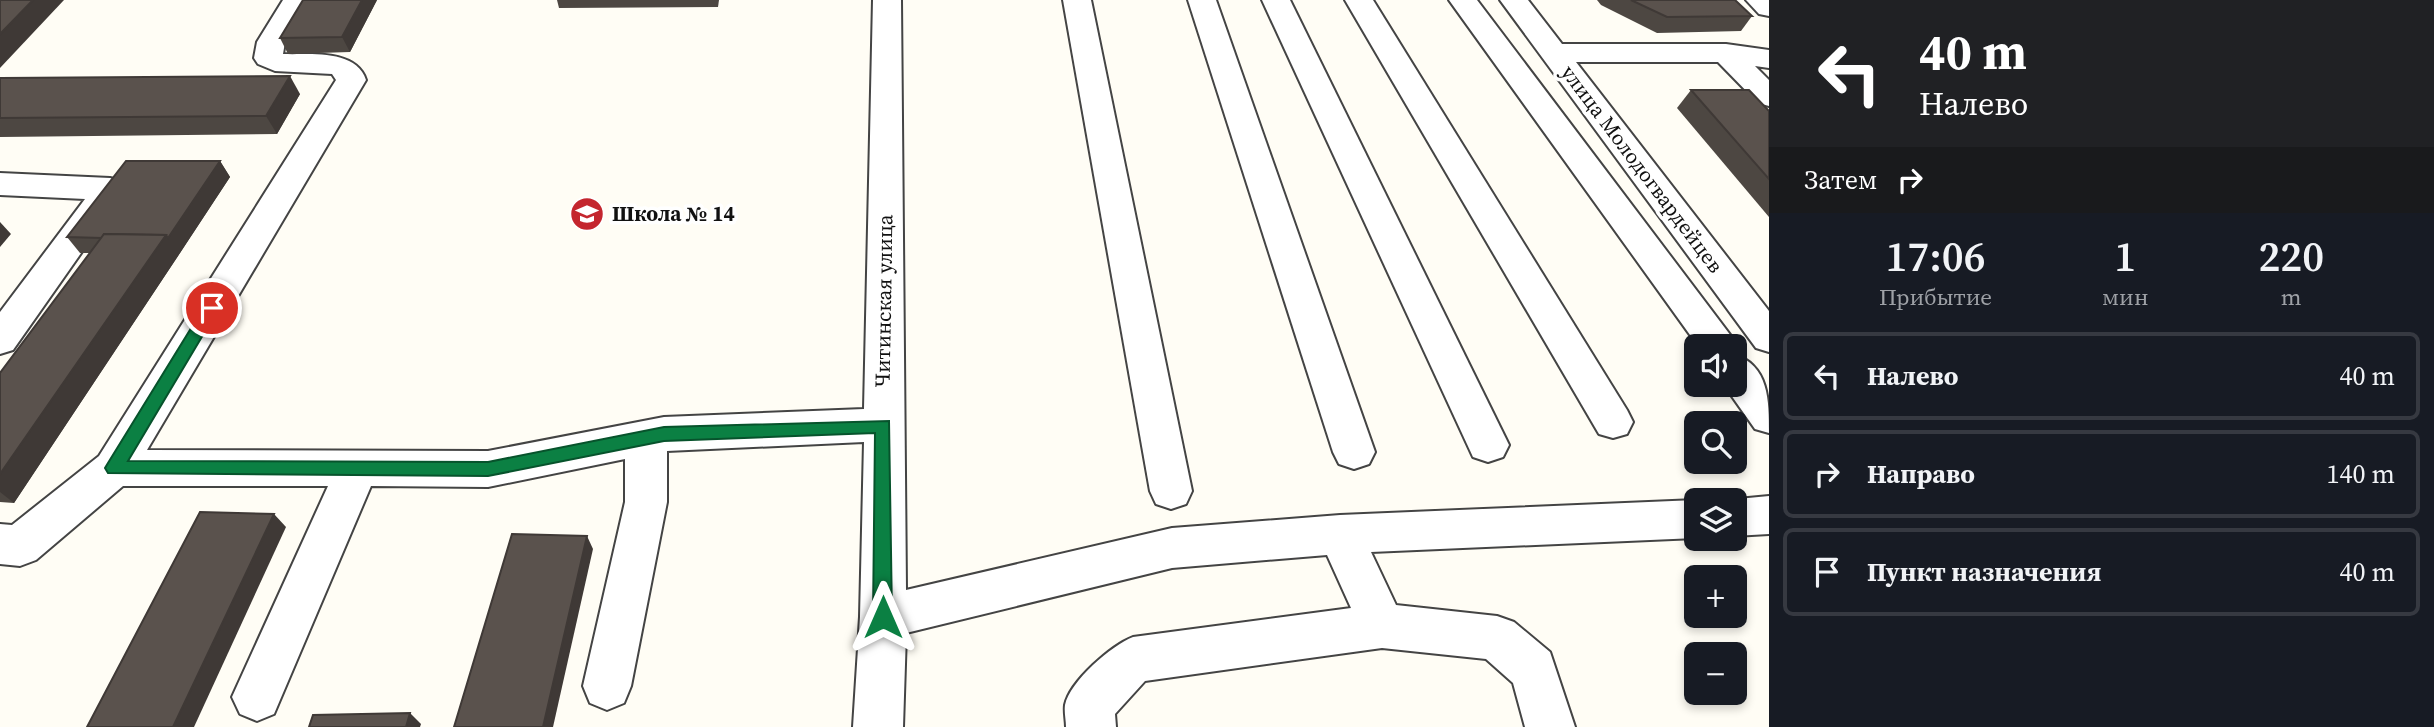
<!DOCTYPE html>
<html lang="ru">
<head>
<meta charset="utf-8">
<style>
  body { margin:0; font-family:"Source Serif 4",serif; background:#20242c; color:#f1f3f6; height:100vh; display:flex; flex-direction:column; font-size:26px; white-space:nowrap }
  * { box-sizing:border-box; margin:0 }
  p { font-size:23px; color:#9ea1a6 }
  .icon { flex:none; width:38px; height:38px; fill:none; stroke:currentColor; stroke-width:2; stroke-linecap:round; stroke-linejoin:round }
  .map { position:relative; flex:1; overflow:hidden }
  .panel { display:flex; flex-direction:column; background:#171b24; width:665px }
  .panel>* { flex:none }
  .top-card { background:#202124; color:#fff; overflow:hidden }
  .fabs { position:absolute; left:1684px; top:334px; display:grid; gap:14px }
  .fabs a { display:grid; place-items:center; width:63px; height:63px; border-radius:10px; background:#171b24; box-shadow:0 4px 10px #0003; font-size:35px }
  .pin { position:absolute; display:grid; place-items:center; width:60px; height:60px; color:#fff; margin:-30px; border:4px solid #fff; border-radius:50%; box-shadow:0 2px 7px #0007 }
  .me { position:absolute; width:77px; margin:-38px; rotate:0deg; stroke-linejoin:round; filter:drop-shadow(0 0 5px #0008) }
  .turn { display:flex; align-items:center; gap:24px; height:147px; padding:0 35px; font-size:32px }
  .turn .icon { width:91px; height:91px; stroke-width:2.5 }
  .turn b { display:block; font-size:49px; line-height:60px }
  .then { display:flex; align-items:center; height:66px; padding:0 35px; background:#0003; gap:14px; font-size:26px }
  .eta { display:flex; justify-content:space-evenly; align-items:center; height:119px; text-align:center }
  .eta b { font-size:42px; font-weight:600; line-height:49px }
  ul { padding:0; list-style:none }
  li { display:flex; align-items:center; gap:21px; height:88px; margin:0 14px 10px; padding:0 21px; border:4px solid #363941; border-radius:10px }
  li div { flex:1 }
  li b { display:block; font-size:26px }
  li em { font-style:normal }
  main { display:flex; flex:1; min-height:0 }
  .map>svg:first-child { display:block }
</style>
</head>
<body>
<main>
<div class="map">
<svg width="1769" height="727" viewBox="0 0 1769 727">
  <rect width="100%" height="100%" fill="#fffdf5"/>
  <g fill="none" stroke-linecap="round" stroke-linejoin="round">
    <!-- minor casing -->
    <g stroke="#444" stroke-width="4">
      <g id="minor">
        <path d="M 283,0 L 311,0 L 285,42 L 283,54 C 310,55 356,49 366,80 L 147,450 L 488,451 L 664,417 L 864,409 L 873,0 L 901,0 L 906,590 L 1172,528 L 1340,515 L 1696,500 L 1696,538 L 1371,552 L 1396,605 L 1497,616 L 1514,622 L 1550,652 L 1575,727 L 1525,727 L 1513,683 L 1486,659 L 1382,648 L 1145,681 L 1115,714 L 1116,727 L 1066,727 C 1066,720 1064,712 1065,705 C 1070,681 1112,645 1133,637 L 1351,608 L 1327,555 L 1172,568 L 906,633 L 903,727 L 853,727 L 860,617 L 864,442 L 667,451 L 667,502 L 631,686 L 624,703 L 607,710 L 590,703 L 583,686 L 625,502 L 625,459 L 488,487 L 371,486 L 274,714 L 257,721 L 240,714 L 232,697 L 328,486 L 123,486 L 36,560 L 20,566 L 0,564 L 0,524 L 12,525 L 99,456 L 336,80 L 332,74 L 275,71 L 258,64 L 254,58 L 257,42 Z"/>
        <path d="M 1063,0 L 1091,0 L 1192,491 L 1186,504 L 1171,509 L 1156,504 L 1150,491 Z"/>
        <path d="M 1188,0 L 1216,0 L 1375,452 L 1369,464 L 1354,469 L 1339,464 L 1333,452 Z"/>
        <path d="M 1262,0 L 1290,0 L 1509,445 L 1503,457 L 1488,462 L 1473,457 Z"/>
        <path d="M 1345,0 L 1373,0 L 1627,410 L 1633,422 L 1627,434 L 1613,438 L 1599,434 Z"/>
        <path d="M 1449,0 L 1477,0 L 1731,336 L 1737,346 L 1734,351 L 1734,346 L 1698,346 Z"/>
        <path d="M 1500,0 L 1528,0 L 1562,44 L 1726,44 L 1769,50 L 1769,68 L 1755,66 L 1769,80 L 1769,106 L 1758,103 L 1718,62 L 1576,62 L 1769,311 L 1769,352 L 1756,348 Z"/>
        <path d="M 1746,0 L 1769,0 L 1769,16 L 1759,14 Z"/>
        <path d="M 0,173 L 110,178 L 122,181 L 126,189 L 13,350 L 0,354 L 0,312 L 85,199 L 0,195 Z"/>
        <path d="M 1734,354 C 1769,366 1769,400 1769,433 L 1755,429 L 1724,385 L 1734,385 Z"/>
        <path d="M 1769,496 L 1769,534 L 1734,536 L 1734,500 L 1727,500 Z"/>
      </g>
    </g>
    <!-- minor -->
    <use href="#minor" fill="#fff" fill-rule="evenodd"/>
  </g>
  <!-- wall -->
  <g fill="#4d4742">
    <path d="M 377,0 L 350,52 L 288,54 L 280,38 Z"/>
    <path d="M 557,0 L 719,0 L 718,7 L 559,8 Z"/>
    <path d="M 1597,0 L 1735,0 L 1752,16 L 1741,31 L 1657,33 L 1601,5 Z"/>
    <path d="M 0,78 L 300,94 L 277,134 L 0,137 Z"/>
    <path d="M 1691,90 L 1769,111 L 1769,217 L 1677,108 Z"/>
    <path d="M 220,161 L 230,177 L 180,253 L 14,503 L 0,502 L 0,373 L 90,253 L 80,253 L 67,237 Z"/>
  </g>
  <!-- shaded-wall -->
  <g fill="#3f3936">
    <path d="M 33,0 L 64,0 L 0,68 L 0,34 Z"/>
    <path d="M 362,0 L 377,0 L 350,52 L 342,37 Z"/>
    <path d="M 290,76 L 300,94 L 277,134 L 266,116 Z"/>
    <path d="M 220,161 L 230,177 L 180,253 L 14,503 L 0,492 L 0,474 L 166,235 Z"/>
    <path d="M 0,222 L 11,234 L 0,247 Z"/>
    <path d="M 274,514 L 286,527 L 194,727 L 173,727 Z"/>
    <path d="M 587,536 L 593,549 L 553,727 L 543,727 Z"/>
    <path d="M 410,713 L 421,724 L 420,727 L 406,727 Z"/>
  </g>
  <!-- building -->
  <g fill="#5a524d" stroke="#3f3936" stroke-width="2">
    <path d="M 0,0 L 33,0 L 0,34 Z"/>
    <path d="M 303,0 L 362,0 L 342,37 L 280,38 Z"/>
    <path d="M 1631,0 L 1735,0 L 1752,16 L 1667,17 Z"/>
    <path d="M 290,76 L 266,116 L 0,118 L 0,78 Z"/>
    <path d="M 1691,90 L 1749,90 L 1769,111 L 1769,179 Z"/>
    <path d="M 126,161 L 220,161 L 168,238 L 166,235 L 104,234 L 102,238 L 67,237 Z"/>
    <path d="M 104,234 L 166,235 L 0,474 L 0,373 Z"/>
    <path d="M 200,512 L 274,514 L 173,727 L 87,727 Z"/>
    <path d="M 512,534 L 587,536 L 543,727 L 454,727 Z"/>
    <path d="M 410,713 L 406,727 L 309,727 L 313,715 Z"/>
  </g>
  <!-- route -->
  <path fill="#0b8043" stroke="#07532c" stroke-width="2" d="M 212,303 L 219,308 L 128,461 L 488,462 L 664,427 L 889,421 L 892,617 L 890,624 L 883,626 L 876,624 L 873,617 L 875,433 L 664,441 L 488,476 L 108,473 L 105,468 L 108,463 L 206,304 Z"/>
  <!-- icons -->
  <defs>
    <g id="school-disc" transform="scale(1.75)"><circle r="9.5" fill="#c4262e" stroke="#fff"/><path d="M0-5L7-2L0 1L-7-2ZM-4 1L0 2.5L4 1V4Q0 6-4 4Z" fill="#fff"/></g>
  </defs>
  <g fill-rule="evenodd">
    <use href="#school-disc" x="587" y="214"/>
  </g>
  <g text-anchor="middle" stroke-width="7" stroke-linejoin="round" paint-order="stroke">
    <!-- street labels -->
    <g font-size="21" fill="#111" stroke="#fff">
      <text transform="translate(1642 169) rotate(53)" y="7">улица Молодогвардейцев</text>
      <text transform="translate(884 301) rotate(-89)" y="7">Читинская улица</text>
    </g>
    <!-- poi labels -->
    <g font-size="21" font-weight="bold" fill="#111" stroke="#fff" text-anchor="start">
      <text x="612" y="221">Школа № 14</text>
    </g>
  </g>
</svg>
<div class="fabs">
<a><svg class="icon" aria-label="sound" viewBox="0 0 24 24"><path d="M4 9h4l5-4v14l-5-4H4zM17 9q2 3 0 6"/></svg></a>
<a><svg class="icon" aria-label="search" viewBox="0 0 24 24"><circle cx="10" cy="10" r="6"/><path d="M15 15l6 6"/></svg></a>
<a><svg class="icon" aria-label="layers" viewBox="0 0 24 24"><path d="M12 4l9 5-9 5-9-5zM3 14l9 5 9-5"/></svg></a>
<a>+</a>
<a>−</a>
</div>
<div class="pin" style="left:212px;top:308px;background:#d93025"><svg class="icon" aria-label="arrive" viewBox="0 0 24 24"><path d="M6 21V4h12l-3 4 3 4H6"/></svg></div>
<svg class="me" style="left:883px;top:617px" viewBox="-20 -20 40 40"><path d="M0-17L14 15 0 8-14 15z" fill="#0b8043" stroke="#fff" stroke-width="4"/></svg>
</div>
<section class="panel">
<div class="top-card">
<div class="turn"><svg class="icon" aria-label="left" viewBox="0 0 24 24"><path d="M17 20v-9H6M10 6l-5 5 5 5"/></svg><div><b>40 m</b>Налево</div></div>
<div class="then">Затем<svg class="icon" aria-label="right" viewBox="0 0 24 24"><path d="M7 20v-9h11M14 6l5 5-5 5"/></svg></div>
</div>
<div class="eta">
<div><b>17:06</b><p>Прибытие</p></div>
<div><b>1</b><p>мин</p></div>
<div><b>220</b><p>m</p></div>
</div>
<ul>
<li><svg class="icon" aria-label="left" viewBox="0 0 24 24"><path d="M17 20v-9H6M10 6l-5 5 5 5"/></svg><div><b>Налево</b></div><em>40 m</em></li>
<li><svg class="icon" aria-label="right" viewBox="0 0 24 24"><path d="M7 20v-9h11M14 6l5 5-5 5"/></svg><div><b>Направо</b></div><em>140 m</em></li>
<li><svg class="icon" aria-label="arrive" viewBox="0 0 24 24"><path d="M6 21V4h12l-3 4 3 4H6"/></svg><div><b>Пункт назначения</b></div><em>40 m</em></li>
</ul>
</section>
</main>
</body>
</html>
